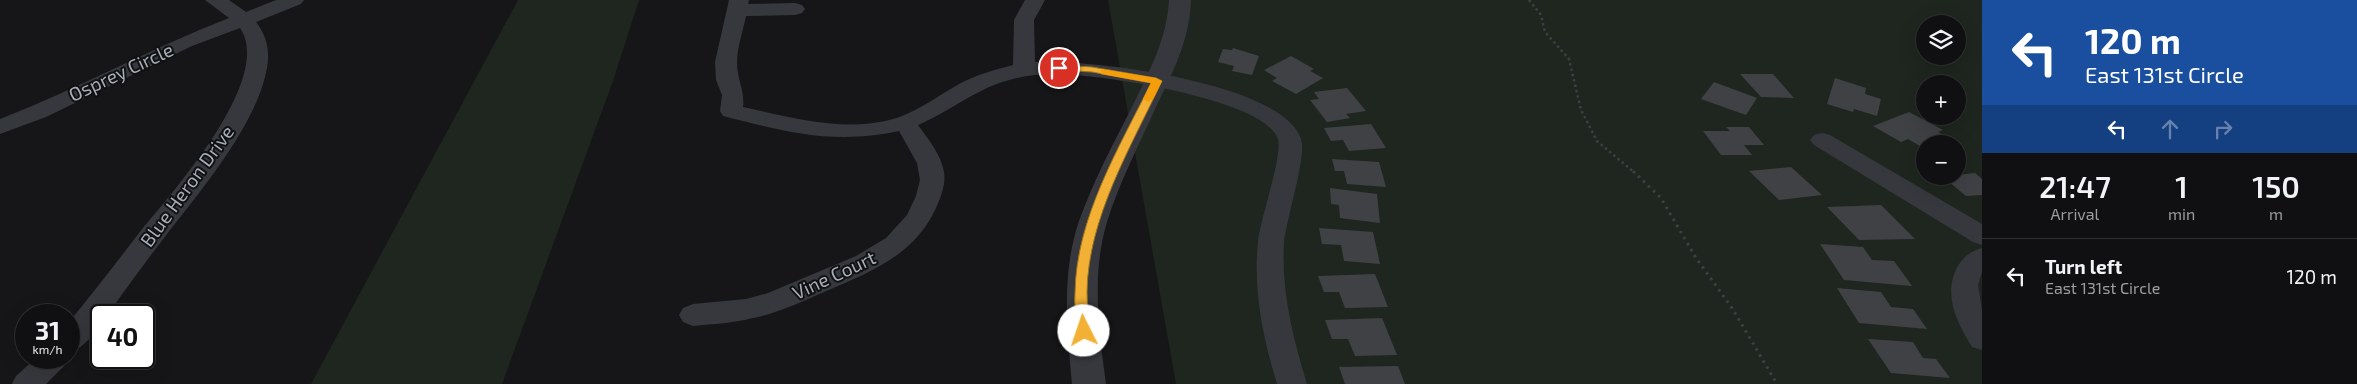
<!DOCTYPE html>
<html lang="en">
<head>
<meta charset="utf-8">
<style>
  body { margin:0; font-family:"Exo 2",sans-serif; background:#19191b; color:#f1f3f6; height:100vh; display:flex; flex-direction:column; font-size:19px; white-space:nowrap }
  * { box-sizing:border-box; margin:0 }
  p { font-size:16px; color:#9c9d9f }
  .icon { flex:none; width:28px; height:28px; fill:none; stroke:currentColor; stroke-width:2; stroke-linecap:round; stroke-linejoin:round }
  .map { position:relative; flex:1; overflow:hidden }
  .drawer { display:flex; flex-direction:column; background:#101012; width:375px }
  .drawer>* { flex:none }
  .guide { background:#1a4fa0; color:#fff; overflow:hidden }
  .buttons { position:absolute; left:1916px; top:15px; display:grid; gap:10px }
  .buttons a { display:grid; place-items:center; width:50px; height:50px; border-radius:50%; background:#101012; box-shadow:0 5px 20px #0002,0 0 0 1px #303032; font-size:25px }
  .speed { position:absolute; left:15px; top:304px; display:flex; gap:10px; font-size:25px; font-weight:700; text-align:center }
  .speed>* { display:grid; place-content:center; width:65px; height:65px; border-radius:50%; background:#101012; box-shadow:0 5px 20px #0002,0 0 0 1px #303032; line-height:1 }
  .speed small { font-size:12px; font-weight:400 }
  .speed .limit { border:2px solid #111; border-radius:8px; background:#fff; color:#111 }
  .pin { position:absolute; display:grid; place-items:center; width:42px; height:42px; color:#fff; margin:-21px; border:2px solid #fff; border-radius:50%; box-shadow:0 1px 5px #0007 }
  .me { position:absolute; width:55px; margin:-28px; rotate:356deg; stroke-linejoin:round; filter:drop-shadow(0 0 4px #0008) }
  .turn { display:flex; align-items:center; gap:18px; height:105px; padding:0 20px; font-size:22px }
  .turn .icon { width:65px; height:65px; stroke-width:2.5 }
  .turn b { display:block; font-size:35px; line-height:42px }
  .lanes { display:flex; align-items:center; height:48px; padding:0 20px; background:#0003; justify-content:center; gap:25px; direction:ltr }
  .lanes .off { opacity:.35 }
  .eta { display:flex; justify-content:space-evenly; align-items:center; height:85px; text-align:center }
  .eta b { font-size:30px; font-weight:600; line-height:35px }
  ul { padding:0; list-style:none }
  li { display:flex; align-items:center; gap:15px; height:75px; padding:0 20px; border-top:1px solid #303032 }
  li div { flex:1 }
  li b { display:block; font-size:19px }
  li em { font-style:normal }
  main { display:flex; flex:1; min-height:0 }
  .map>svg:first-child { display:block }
</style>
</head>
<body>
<main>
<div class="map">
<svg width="1982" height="384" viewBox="0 0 1982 384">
  <rect width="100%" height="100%" fill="#161618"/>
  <!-- green -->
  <g fill="#1e261f" fill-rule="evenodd">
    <path d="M 518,0 L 639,0 L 613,81 L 502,384 L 311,384 Z"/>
    <path d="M 1108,0 L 1982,0 L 1982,384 L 1176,384 ZM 1925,24 L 1958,24 L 1958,56 L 1925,56 ZM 1925,84 L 1958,84 L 1958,116 L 1925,116 ZM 1925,144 L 1958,144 L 1958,176 L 1925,176 Z"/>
  </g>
  <!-- building -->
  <g fill="#404145">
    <path d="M 1233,48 L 1259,56 L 1252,75 L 1232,71 L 1234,66 L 1218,62 L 1223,49 L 1232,50 Z"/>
    <path d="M 1291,56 L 1314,69 L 1310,71 L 1323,78 L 1296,94 L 1272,81 L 1277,78 L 1264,70 Z"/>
    <path d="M 1740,74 L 1773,74 L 1794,98 L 1761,97 Z"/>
    <path d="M 1835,78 L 1866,88 L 1865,94 L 1881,99 L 1877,116 L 1854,109 L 1853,112 L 1827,104 Z"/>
    <path d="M 1714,82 L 1757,98 L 1746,115 L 1701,99 Z"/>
    <path d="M 1347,88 L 1366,111 L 1346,114 L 1350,118 L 1327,122 L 1310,100 L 1319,99 L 1314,92 Z"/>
    <path d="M 1909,112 L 1943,130 L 1938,132 L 1951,139 L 1940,144 L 1925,144 L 1925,149 L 1908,139 L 1901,142 L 1873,126 Z"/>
    <path d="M 1371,124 L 1386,148 L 1349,151 L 1343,140 L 1331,141 L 1324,128 Z"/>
    <path d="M 1726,127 L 1749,127 L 1764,145 L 1744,145 L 1752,155 L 1721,155 L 1703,131 L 1730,131 Z"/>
    <path d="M 1332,159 L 1379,162 L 1386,187 L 1347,184 L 1344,171 L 1335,171 Z"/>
    <path d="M 1791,167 L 1822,195 L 1779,200 L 1749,171 Z"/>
    <path d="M 1975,173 L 1982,179 L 1982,195 L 1966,196 L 1942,176 L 1958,176 L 1958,175 Z"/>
    <path d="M 1330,188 L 1377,194 L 1380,223 L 1340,218 L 1339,205 L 1331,204 Z"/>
    <path d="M 1881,205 L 1915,239 L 1859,240 L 1827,207 Z"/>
    <path d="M 1319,228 L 1373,232 L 1380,264 L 1344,261 L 1341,245 L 1322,244 Z"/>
    <path d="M 1820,244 L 1863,247 L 1872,260 L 1894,261 L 1912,286 L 1844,280 Z"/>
    <path d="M 1375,274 L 1388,307 L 1345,308 L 1339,292 L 1324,292 L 1318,276 Z"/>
    <path d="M 1837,288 L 1881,292 L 1891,307 L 1913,309 L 1927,329 L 1859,323 Z"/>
    <path d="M 1382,318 L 1397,355 L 1355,356 L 1348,339 L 1332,339 L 1325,320 Z"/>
    <path d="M 1868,339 L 1913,342 L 1923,358 L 1936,359 L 1950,378 L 1891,373 Z"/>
    <path d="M 1398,366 L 1405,384 L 1345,384 L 1339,367 Z"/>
  </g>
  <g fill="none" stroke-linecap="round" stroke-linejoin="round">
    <!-- path-far1 -->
    <path stroke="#3d3f44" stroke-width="2.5" stroke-dasharray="2.5 3" stroke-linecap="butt" d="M 1529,0 L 1541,15 L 1545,32 L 1569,59 L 1581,110 L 1597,141 L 1635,173"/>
    <!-- path -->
    <path stroke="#3d3f44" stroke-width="3" stroke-dasharray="2.5 4.5" stroke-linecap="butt" d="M 1633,171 L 1661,198 L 1696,258 L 1732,308 L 1777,384"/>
    <!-- minor -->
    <g fill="#37383d" fill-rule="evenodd">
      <path d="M 205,0 L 229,0 L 246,12 L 276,0 L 304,0 L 301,4 L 256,22 C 267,36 270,51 267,68 C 257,126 196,196 161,242 C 142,266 125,291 107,315 L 101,315 C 101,330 82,349 69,353 L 69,322 C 93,293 116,263 139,233 C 170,195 275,79 240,28 L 192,46 L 46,117 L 0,134 L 0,119 C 78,89 151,48 229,18 Z"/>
      <path d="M 729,0 L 749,0 L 748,4 L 795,3 L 802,5 L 805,9 L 802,13 L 795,15 L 746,16 C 743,31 737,48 737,63 C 737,79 745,91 743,107 C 793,118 851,135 902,116 C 922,108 940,95 959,84 C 976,75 994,70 1013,65 L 1014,20 L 1025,0 L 1045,0 L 1034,20 L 1035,62 C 1088,59 1283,82 1301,139 C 1307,156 1286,220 1284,243 C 1281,291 1293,338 1307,384 L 1277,384 C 1263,338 1253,291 1258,242 C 1260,220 1283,155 1278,139 C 1265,100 1112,77 1073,75 C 1053,73 1033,74 1013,79 C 978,87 951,111 918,125 C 928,139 941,154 944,172 C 946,184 941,197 936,208 C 914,256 870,272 824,292 C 801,302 778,313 753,318 C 734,323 713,324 693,326 L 683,322 L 679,315 L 683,308 L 693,304 L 746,299 L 768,293 L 856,256 L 886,238 L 907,215 L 916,196 L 920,180 L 917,163 L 899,131 C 833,145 786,132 723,116 L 720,111 L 722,95 L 716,80 L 715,62 Z"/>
      <path d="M 1822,133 L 1830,135 L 1982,224 L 1982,245 L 1973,242 L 1814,145 L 1810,140 L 1814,135 Z"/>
      <path d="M 1982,248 L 1982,272 L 1978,285 L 1982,310 L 1982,350 L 1972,347 C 1957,322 1942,294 1958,266 C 1964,256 1971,251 1982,248 Z"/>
      <path d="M 36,358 L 69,358 L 64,366 L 46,384 L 12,384 L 16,376 Z"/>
    </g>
    <!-- tertiary -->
    <path fill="#37383d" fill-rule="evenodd" d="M 1169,0 L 1191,0 C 1190,39 1173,72 1156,107 C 1139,145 1119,183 1107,222 C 1091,275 1099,330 1106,384 L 1072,384 C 1067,330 1061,274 1079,221 C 1093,182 1113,144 1132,107 C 1149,72 1167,39 1169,0 Z"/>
  </g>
  <!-- route -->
  <path fill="#f2b134" stroke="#9d7322" d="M 1059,65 L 1092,67 L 1156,78 L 1162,81 C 1131,147 1088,218 1087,292 C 1087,305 1089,318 1090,331 L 1084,336 L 1077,331 C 1076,318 1074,305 1075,293 C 1076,218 1119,148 1151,83 L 1092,72 L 1056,70 L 1054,68 Z"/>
  <!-- slow -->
  <path fill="#f59e0b" d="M 1101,69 L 1156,78 L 1162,81 L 1153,99 L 1148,102 L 1143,99 L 1151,83 L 1101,74 Z"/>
  <g text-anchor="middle" stroke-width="4" stroke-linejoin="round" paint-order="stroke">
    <!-- street labels -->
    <g font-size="19" fill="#a8adb8" stroke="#111113">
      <text transform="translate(121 72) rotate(-25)" y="7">Osprey Circle</text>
      <text transform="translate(187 186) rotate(-54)" y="7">Blue Heron Drive</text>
      <text transform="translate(834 275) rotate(-25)" y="7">Vine Court</text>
    </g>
  </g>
</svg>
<div class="buttons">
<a><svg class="icon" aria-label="layers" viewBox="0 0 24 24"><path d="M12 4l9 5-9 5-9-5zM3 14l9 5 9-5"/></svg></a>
<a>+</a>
<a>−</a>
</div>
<div class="speed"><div>31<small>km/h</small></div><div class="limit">40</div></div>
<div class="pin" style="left:1059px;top:68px;background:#d93025"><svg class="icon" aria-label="arrive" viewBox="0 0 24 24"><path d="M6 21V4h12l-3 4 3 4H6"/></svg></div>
<svg class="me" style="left:1084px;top:331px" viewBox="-20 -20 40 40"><circle r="19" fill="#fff"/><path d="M0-13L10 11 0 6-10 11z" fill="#f2b134"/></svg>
</div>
<section class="drawer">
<div class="guide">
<div class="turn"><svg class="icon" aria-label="left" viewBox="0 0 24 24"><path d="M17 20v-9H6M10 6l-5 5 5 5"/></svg><div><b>120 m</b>East 131st Circle</div></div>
<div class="lanes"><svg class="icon" aria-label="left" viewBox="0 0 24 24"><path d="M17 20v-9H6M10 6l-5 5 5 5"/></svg><svg class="icon off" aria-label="ahead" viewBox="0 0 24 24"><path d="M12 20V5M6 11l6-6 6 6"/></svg><svg class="icon off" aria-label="right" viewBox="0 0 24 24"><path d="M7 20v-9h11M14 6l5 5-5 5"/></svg></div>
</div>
<div class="eta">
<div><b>21:47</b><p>Arrival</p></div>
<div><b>1</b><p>min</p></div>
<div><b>150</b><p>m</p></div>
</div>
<ul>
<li><svg class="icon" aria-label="left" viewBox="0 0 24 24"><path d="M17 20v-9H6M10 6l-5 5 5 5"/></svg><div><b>Turn left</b><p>East 131st Circle</p></div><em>120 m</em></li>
</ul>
</section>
</main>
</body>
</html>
